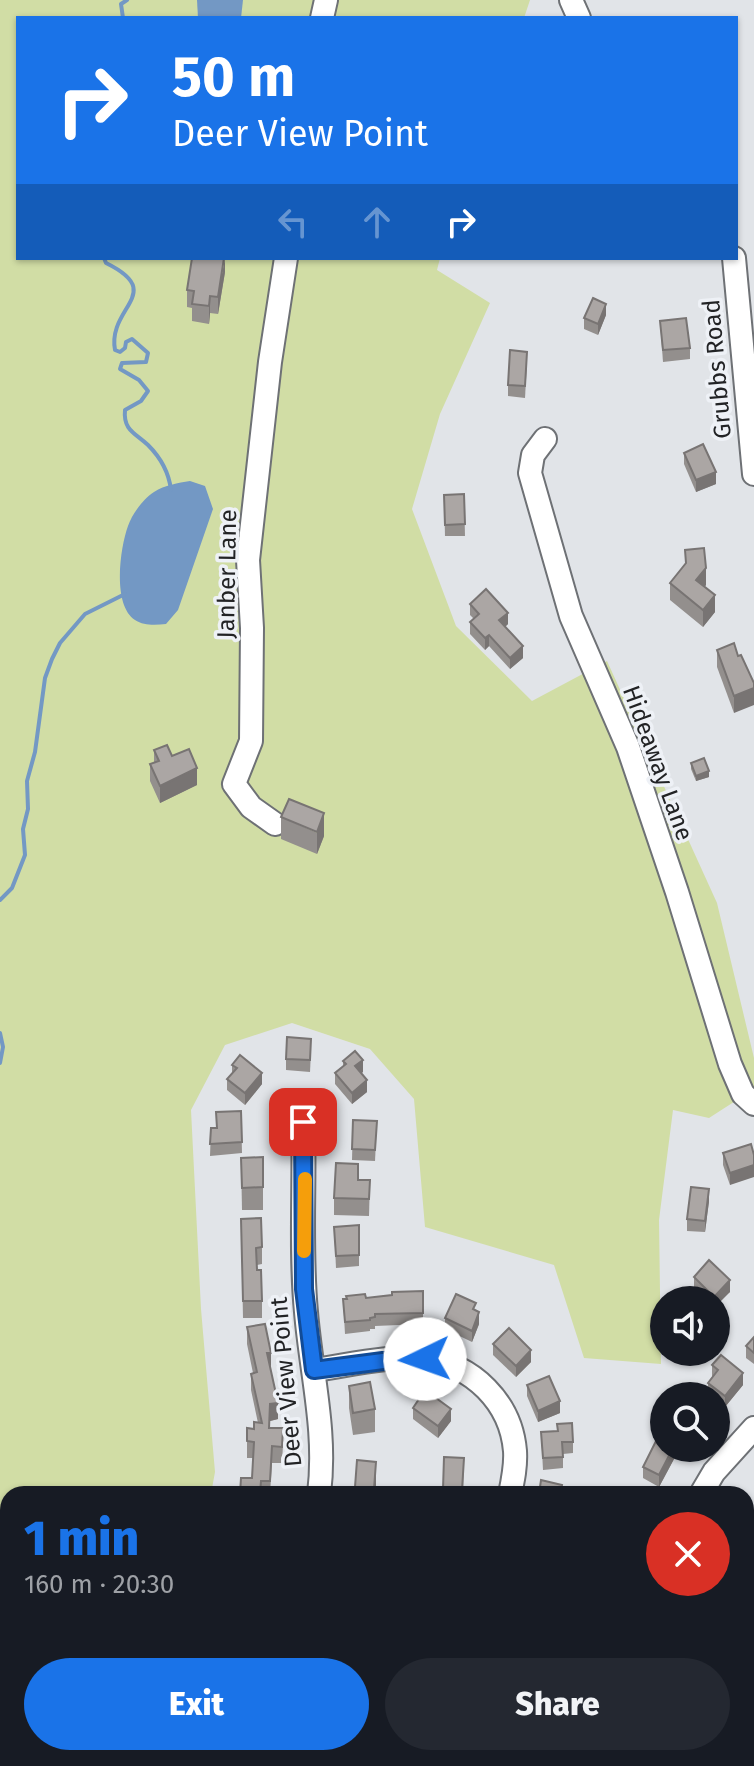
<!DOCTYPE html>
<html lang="en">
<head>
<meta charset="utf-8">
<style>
  body { margin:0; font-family:"Fira Sans",sans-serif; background:#242831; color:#f1f3f6; height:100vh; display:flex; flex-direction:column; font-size:30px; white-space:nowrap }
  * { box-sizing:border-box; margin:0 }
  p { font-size:26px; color:#9ea1a6 }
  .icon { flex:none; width:44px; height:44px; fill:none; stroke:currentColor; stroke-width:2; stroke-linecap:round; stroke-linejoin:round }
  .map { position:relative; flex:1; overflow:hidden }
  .side { position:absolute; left:0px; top:1486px; width:754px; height:280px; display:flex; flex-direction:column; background:#171b24; border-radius:24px 24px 0 0; box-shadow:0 2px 6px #0004 }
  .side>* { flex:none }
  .hud { position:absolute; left:16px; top:16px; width:722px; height:244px; border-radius:0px; box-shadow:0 2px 6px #0004; background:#1a73e8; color:#fff; overflow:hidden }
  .tools { position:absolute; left:650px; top:1286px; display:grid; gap:16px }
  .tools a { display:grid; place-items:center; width:80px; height:80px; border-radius:50%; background:#171b24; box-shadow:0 2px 6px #0004; font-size:40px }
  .pin { position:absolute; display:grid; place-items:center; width:68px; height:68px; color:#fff; margin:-34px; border-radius:16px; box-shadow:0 4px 12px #0006 }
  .me { position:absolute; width:88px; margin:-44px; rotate:267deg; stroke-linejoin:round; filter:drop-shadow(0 0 6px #0008) }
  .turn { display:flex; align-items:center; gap:28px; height:168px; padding:0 24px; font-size:36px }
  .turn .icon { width:104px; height:104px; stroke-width:2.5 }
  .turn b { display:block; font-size:56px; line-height:68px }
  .lanes { display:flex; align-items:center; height:76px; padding:0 24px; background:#0003; justify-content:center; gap:40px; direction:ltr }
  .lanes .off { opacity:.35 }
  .round { display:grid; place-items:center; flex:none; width:84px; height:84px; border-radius:42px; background:#242831 }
  .summary { display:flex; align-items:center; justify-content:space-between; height:136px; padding:0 24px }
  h1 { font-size:48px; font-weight:800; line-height:60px; color:#1a73e8 }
  .primary-button { display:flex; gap:16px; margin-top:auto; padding:16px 24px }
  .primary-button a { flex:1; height:92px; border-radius:48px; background:#1a73e8; color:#fff; font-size:32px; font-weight:800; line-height:92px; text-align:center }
  .primary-button a+a { background:#242831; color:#f1f3f6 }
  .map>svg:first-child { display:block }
</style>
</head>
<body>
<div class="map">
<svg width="754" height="1766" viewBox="0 0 754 1766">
  <rect width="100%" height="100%" fill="#e1e4e8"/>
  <!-- green -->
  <g fill="#d1dda5">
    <path d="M 0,0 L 530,0 L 524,18 L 18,18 L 18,258 L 440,258 L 437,270 L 490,303 L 440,414 L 412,509 L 456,626 L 532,701 L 607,661 L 717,903 L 754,1058 L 754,1089 L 709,1118 L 673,1110 L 659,1220 L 661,1364 L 584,1358 L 554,1265 L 425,1227 L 414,1099 L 370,1049 L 292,1023 L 225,1045 L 191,1110 L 201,1309 L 215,1472 L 211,1494 L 8,1494 L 8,1758 L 177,1758 L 176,1766 L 0,1766 Z"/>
    <path d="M 394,1758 L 634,1758 L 630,1766 L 392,1766 Z"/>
  </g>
  <!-- water -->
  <g fill="#7398c4">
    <path d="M 197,0 L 243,0 L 241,18 L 198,18 Z"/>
    <path d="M 190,481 L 205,486 L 213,509 L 178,610 L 166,624 C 156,625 144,626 135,620 C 112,605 120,548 128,526 C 132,514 144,498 154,492 C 165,485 178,483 190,481 Z"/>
  </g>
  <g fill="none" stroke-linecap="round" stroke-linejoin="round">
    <!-- stream -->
    <g stroke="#7398c4" stroke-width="4">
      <path d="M 123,18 L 121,4 L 127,0"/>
      <path d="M 104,258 L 106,263 C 167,293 107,307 115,350 L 120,352 L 125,348 L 126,342 L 132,339 L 148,353 L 146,362 L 122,363 L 120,369 L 139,380 L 148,391 L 141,401 L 125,410 C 123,430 135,433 148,445 C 160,457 169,473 171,490"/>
      <path d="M 0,900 L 12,888 L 25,855 L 23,829 L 28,809 L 27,781 L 35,752 L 45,678 L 52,659 L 60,643 L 85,614 L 125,594"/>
      <path d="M 0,1033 L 3,1047 L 0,1063"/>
    </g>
    <!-- minor casing -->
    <g stroke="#6e7175" stroke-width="26">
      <g id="minor">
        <path d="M 571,0 L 579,18"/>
        <path d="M 322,18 L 326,0"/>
        <path d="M 734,258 L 754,474"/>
        <path d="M 545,439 L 533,455 L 530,473 L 571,616 L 628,747 L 677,892 L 730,1064 L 743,1094 L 754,1104"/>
        <path d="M 275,824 L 251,807 L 234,784 L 251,741 L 252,628 L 248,560 L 270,362 L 286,258"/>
        <path d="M 303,1122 C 305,1185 300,1249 306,1312 C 311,1373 327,1432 319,1494"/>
        <path d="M 314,1370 C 350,1365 389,1355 424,1359 C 473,1364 511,1403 515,1451 C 516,1466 513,1480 510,1494"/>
        <path d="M 701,1494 L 714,1472 L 754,1428"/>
        <path d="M 283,1766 L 285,1758"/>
      </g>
    </g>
    <!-- minor -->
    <use href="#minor" stroke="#fff" stroke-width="22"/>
  </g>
  <!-- wall -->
  <g fill="#938f8d">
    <path d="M 225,272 L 218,314 L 210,313 L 209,324 L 192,321 L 192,308 L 187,307 L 187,290 Z"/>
    <path d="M 606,315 L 598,335 L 584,329 L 584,318 Z"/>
    <path d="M 660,321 L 690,348 L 690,359 L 663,362 Z"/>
    <path d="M 527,363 L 525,398 L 508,396 L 508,385 Z"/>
    <path d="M 684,453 L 716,484 L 696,492 L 684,464 Z"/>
    <path d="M 464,494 L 465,536 L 445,536 L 444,495 Z"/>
    <path d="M 685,550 L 706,585 L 704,587 L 715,612 L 703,627 L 670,600 L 670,583 L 685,565 Z"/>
    <path d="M 470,604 L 508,624 L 505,627 L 523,658 L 510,669 L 489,646 L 485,650 L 470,634 L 470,622 L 474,619 L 470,615 Z"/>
    <path d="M 717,650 L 738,656 L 734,713 L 717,667 Z"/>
    <path d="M 154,750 L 172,756 L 197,785 L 160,803 L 150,781 L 150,764 L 154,763 Z"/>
    <path d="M 691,763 L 709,777 L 696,781 L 691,769 Z"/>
    <path d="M 281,817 L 324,836 L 317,854 L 281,839 Z"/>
    <path d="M 311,1051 L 310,1072 L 286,1070 L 286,1059 Z"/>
    <path d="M 343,1061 L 363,1072 L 361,1073 L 367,1092 L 352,1104 L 335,1084 L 335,1073 L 343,1066 Z"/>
    <path d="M 232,1065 L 262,1084 L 245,1105 L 227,1090 L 227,1079 L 232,1073 Z"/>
    <path d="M 241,1111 L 242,1153 L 210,1156 L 211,1128 L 217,1128 Z"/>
    <path d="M 353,1120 L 377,1121 L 375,1161 L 352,1160 Z"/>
    <path d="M 751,1144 L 730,1185 L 723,1165 L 723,1153 Z"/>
    <path d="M 263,1157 L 263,1210 L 242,1210 L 241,1158 Z"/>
    <path d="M 358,1180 L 370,1180 L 369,1216 L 334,1215 L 334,1198 Z"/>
    <path d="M 709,1201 L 705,1232 L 687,1231 L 687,1219 Z"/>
    <path d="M 241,1219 L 262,1247 L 262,1264 L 257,1265 L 262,1301 L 262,1318 L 243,1318 Z"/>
    <path d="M 359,1225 L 359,1266 L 336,1268 L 334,1227 Z"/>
    <path d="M 694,1277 L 730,1292 L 716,1300 L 706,1300 L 694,1288 Z"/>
    <path d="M 423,1291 L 423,1324 L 375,1326 L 375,1329 L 370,1329 L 370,1331 L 345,1334 L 343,1299 L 366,1298 Z"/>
    <path d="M 445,1318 L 479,1324 L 472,1342 L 445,1329 Z"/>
    <path d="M 247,1327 L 270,1369 L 278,1419 L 270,1421 L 270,1428 L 283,1445 L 282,1463 L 272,1463 L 270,1494 L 240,1494 L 252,1478 L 253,1458 L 247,1458 L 247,1441 L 258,1423 L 251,1390 L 251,1374 L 253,1373 L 247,1344 Z"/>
    <path d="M 754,1337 L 754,1364 L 746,1358 L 746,1346 Z"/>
    <path d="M 493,1344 L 531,1362 L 516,1377 L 493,1355 Z"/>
    <path d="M 712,1365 L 743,1385 L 725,1407 L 716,1400 L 716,1396 L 710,1396 L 708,1394 L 708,1383 L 712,1377 Z"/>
    <path d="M 527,1385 L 560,1413 L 538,1422 L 527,1396 Z"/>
    <path d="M 349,1386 L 375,1409 L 375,1432 L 353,1435 L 349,1408 Z"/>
    <path d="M 413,1408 L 451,1421 L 438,1438 L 413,1419 Z"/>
    <path d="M 541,1432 L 573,1442 L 573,1453 L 563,1454 L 563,1468 L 543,1470 Z"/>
    <path d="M 444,1457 L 464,1458 L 463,1494 L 443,1494 Z"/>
    <path d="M 674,1459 L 659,1487 L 643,1478 L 643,1467 Z"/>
    <path d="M 376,1484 L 375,1494 L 355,1494 L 355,1487 Z"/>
    <path d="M 746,1518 L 751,1529 L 754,1529 L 754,1552 L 750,1552 L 750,1557 L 746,1557 Z"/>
  </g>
  <!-- shaded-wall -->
  <g fill="#787473">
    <path d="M 225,258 L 225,272 L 218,314 L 218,297 Z"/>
    <path d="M 210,296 L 210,313 L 209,324 L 209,306 Z"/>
    <path d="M 606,304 L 606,315 L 598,335 L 598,324 Z"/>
    <path d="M 716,472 L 716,484 L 696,492 L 696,480 Z"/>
    <path d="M 706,568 L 706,585 L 696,597 L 696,580 Z"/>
    <path d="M 715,595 L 715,612 L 703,627 L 703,610 Z"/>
    <path d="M 508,613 L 508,624 L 499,632 L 499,620 Z"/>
    <path d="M 489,635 L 489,646 L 485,650 L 485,638 Z"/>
    <path d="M 523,646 L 523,658 L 510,669 L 510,658 Z"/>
    <path d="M 754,688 L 754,705 L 734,713 L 734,696 Z"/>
    <path d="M 197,768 L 197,785 L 160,803 L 160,786 Z"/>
    <path d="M 709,771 L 709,777 L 696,781 L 696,776 Z"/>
    <path d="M 324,813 L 324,836 L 317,854 L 317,832 Z"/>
    <path d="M 363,1060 L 363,1072 L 355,1078 L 355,1066 Z"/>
    <path d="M 262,1073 L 262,1084 L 245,1105 L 245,1093 Z"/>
    <path d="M 367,1080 L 367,1092 L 352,1104 L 352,1093 Z"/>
    <path d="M 754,1165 L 754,1177 L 730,1185 L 730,1173 Z"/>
    <path d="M 709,1189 L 709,1201 L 705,1232 L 705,1221 Z"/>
    <path d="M 730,1280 L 730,1292 L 716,1306 L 714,1297 Z"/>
    <path d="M 479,1312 L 479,1324 L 472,1342 L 472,1331 Z"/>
    <path d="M 531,1350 L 531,1362 L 516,1377 L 516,1366 Z"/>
    <path d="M 267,1353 L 271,1353 L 271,1369 Z"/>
    <path d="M 743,1373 L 743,1385 L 725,1407 L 725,1396 Z"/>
    <path d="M 560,1401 L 560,1413 L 538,1422 L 538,1411 Z"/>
    <path d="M 278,1403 L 278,1419 L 270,1421 L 270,1404 Z"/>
    <path d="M 451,1409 L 451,1421 L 438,1438 L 438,1426 Z"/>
    <path d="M 674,1448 L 674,1459 L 659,1487 L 659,1475 Z"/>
    <path d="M 376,1462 L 376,1484 L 375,1494 L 374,1494 Z"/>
  </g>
  <!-- building -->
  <g fill="#aba6a4" stroke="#787473" stroke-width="2">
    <path d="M 192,258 L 224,258 L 218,297 L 210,296 L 209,306 L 192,304 L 194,291 L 187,290 Z"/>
    <path d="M 593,298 L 606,304 L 598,324 L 584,318 Z"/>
    <path d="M 686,318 L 690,348 L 663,350 L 660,321 Z"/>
    <path d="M 510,350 L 527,352 L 525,386 L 508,385 Z"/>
    <path d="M 703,444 L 716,472 L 696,480 L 684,453 Z"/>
    <path d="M 464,494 L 465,524 L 445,525 L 444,495 Z"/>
    <path d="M 704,548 L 706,568 L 696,580 L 715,595 L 703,610 L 670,583 L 686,563 L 685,550 Z"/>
    <path d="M 486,589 L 508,613 L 499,620 L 523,646 L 510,658 L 489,635 L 485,638 L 470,622 L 479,614 L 470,604 Z"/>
    <path d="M 734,643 L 738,656 L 741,655 L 754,683 L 754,688 L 734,696 L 717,650 Z"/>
    <path d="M 167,745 L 172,756 L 189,749 L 197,768 L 160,786 L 150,764 L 159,761 L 154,750 Z"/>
    <path d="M 704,758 L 709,771 L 696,776 L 691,763 Z"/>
    <path d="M 289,799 L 324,813 L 317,832 L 281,817 Z"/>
    <path d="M 287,1037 L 311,1039 L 310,1060 L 286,1059 Z"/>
    <path d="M 355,1051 L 363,1060 L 355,1066 L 367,1080 L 352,1093 L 335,1073 L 346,1064 L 343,1061 Z"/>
    <path d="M 240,1055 L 262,1073 L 245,1093 L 227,1079 L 237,1068 L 232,1065 Z"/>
    <path d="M 241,1111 L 242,1142 L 210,1144 L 211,1128 L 217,1128 L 216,1112 Z"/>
    <path d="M 353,1120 L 377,1121 L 375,1150 L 352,1149 Z"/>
    <path d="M 751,1144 L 754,1155 L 754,1165 L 730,1173 L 723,1153 Z"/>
    <path d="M 263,1157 L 263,1187 L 242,1188 L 241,1158 Z"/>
    <path d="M 336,1163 L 358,1164 L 358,1180 L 370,1180 L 369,1199 L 334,1198 Z"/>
    <path d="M 691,1187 L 709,1189 L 705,1221 L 687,1219 Z"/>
    <path d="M 261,1218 L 262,1247 L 256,1248 L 257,1270 L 261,1270 L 262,1301 L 243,1301 L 241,1219 Z"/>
    <path d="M 359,1225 L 359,1255 L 336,1256 L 334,1227 Z"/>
    <path d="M 709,1260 L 730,1280 L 714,1297 L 694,1277 Z"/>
    <path d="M 423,1291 L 423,1313 L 375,1314 L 375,1317 L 370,1318 L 370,1320 L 345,1322 L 343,1299 L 347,1299 L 346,1296 L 365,1294 L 366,1298 L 392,1295 L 392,1292 Z"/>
    <path d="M 456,1294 L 476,1303 L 473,1309 L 479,1312 L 472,1331 L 445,1318 Z"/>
    <path d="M 265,1324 L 271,1353 L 267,1353 L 278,1403 L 270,1404 L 269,1428 L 283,1428 L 282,1447 L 272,1446 L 270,1481 L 261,1481 L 260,1494 L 240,1494 L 241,1478 L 252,1478 L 254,1442 L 247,1441 L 247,1428 L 254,1429 L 254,1422 L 262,1423 L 251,1374 L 257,1372 L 247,1327 Z"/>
    <path d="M 509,1328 L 531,1350 L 516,1366 L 493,1344 Z"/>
    <path d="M 754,1337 L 754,1353 L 746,1346 Z"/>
    <path d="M 721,1355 L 743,1373 L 725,1396 L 708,1383 L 718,1370 L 712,1365 Z"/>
    <path d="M 549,1376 L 560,1401 L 538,1411 L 527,1385 Z"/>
    <path d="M 370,1382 L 375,1409 L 353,1413 L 349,1386 Z"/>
    <path d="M 425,1390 L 451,1409 L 438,1426 L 413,1408 Z"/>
    <path d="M 572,1423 L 573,1442 L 562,1442 L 563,1457 L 543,1458 L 541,1432 L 558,1431 L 557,1424 Z"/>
    <path d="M 657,1439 L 664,1442 L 664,1448 L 673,1448 L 659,1475 L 643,1467 Z"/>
    <path d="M 444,1457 L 464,1458 L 462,1490 L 443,1489 Z"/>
    <path d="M 357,1460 L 376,1462 L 374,1489 L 355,1487 Z"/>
    <path d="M 541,1480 L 562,1485 L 560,1494 L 539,1494 Z"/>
    <path d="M 746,1518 L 751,1518 L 750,1529 L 754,1529 L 754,1540 L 750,1540 L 750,1546 L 746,1545 Z"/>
    <path d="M 222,1758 L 245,1758 L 244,1766 L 221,1766 Z"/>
    <path d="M 320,1758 L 346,1758 L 346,1766 L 319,1766 Z"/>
  </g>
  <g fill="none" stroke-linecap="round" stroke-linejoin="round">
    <!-- route casing -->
    <g stroke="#114b97" stroke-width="20">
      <path id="route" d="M 303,1122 L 304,1289 L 314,1370 L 383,1361 L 425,1359"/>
    </g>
    <!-- route -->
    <use href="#route" stroke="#1a73e8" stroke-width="14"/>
    <!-- slow -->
    <path stroke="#f59e0b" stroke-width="14" d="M 304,1251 L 305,1179"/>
  </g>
  <g text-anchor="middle" stroke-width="7" stroke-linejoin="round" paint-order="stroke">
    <!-- street labels -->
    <g font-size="24" fill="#222325" stroke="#eef1f6">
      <text transform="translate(717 369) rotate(-95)" y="8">Grubbs Road</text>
      <text transform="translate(227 574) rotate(-89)" y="8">Janber Lane</text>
      <text transform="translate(658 763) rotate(70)" y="8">Hideaway Lane</text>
      <text transform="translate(286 1382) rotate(-95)" y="8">Deer View Point</text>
    </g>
  </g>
</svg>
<div class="tools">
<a><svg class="icon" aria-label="sound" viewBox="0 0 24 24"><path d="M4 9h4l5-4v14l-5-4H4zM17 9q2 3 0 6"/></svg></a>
<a><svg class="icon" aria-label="search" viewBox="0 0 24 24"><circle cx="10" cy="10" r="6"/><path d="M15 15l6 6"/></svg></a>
</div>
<div class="pin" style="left:303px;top:1122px;background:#d93025"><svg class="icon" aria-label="arrive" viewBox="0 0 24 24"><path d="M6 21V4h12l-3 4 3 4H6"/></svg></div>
<svg class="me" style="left:425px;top:1359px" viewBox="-20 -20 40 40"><circle r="19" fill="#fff"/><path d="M0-13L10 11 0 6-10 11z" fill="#1a73e8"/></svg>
<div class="hud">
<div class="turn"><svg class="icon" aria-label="right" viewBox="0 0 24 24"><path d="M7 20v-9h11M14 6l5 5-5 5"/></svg><div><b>50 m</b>Deer View Point</div></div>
<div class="lanes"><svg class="icon off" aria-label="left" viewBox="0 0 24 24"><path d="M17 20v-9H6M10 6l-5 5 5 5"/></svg><svg class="icon off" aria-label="ahead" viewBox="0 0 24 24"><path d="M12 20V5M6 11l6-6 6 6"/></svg><svg class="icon" aria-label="right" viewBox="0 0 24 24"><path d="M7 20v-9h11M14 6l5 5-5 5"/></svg></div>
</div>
<section class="side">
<div class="summary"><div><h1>1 min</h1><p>160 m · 20:30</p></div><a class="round" style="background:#d93025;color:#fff"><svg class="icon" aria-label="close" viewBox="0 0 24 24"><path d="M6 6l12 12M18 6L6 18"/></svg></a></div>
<div class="primary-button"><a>Exit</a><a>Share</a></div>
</section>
</div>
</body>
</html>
